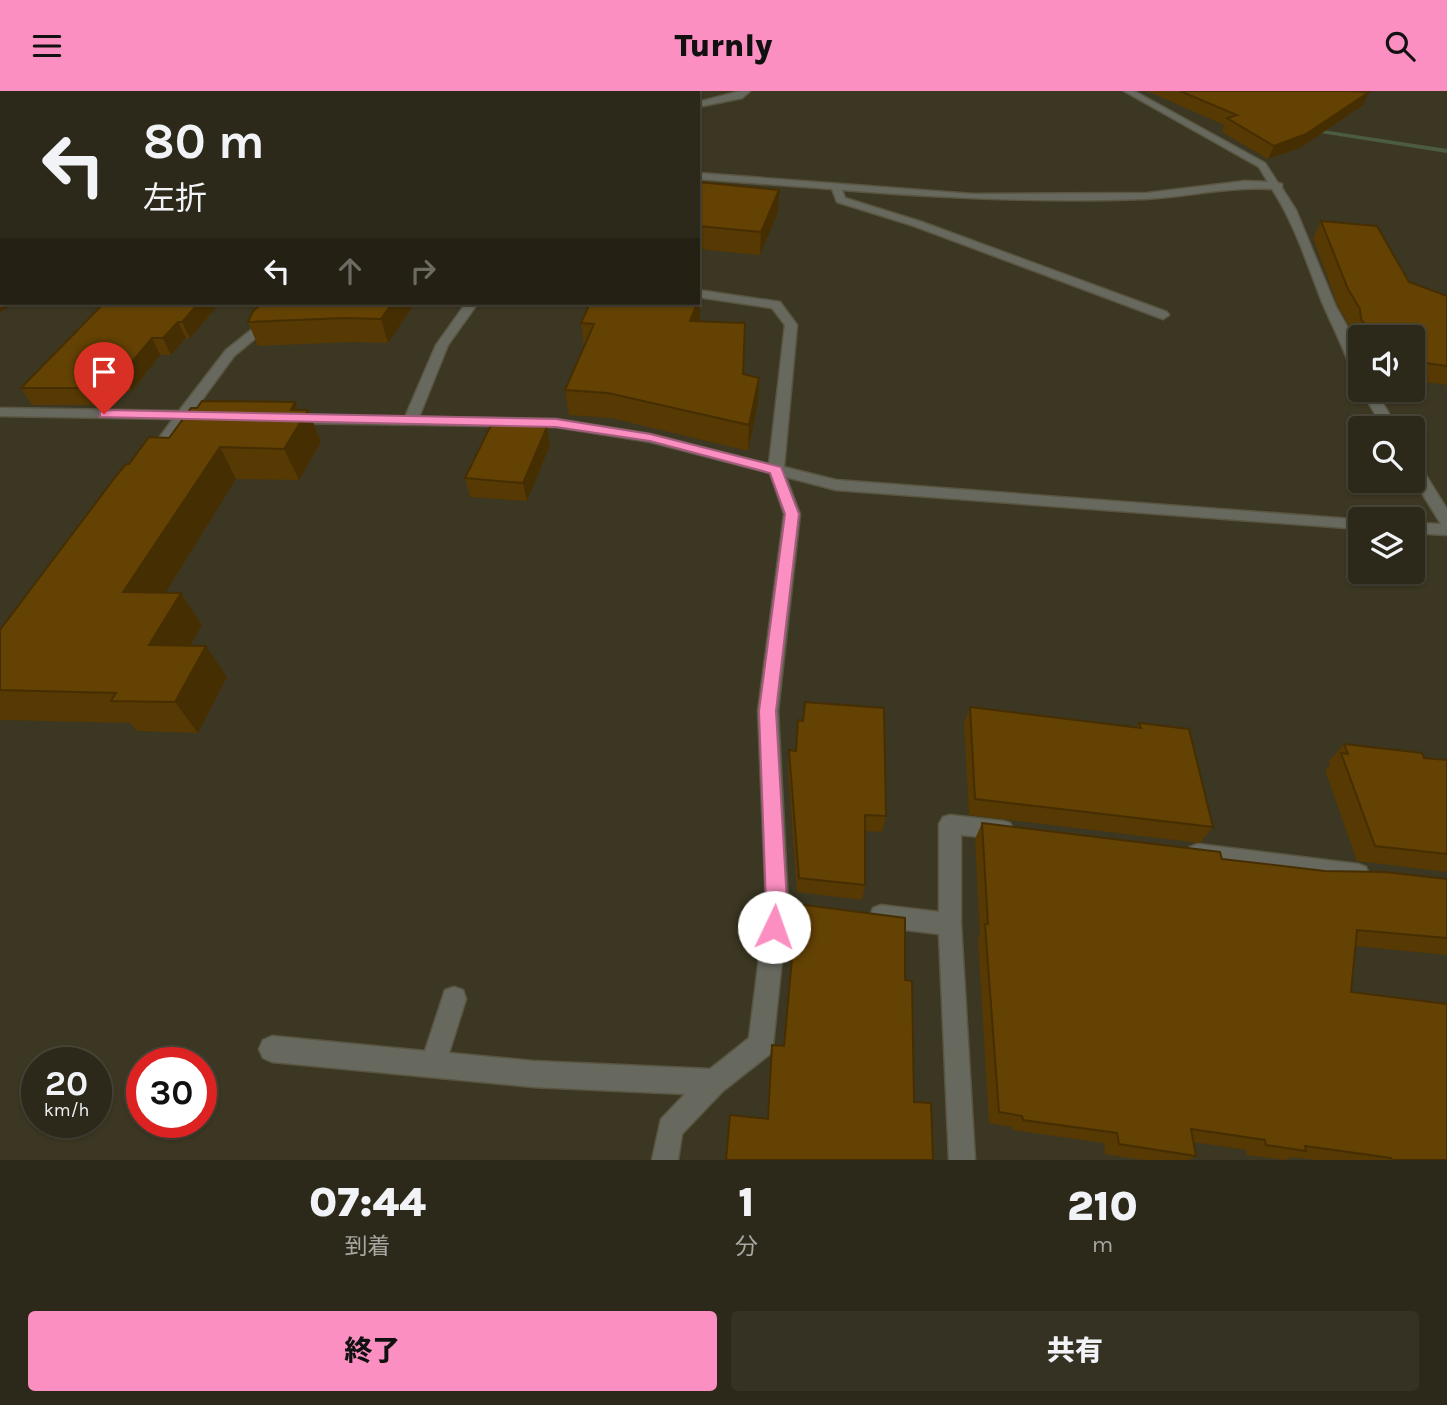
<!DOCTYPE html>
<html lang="ja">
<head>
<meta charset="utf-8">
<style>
  body { margin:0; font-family:Karla,"Noto Sans JP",sans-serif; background:#353123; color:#f1f3f6; height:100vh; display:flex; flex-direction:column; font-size:26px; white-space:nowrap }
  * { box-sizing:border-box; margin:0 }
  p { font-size:23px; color:#a7a6a2 }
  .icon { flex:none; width:38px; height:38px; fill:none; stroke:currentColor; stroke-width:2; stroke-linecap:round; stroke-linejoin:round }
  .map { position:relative; height:1069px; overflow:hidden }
  .drawer { display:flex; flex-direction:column; background:#2d291a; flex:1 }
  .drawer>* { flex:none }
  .top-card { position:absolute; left:0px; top:0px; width:700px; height:214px; box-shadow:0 2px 5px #0004,0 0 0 2px #484539; background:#2d291a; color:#f1f3f6; overflow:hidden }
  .controls { position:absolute; left:1348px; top:234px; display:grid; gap:14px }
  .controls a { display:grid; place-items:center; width:77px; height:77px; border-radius:7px; background:#2d291a; box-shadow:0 2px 5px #0004,0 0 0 2px #484539; font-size:35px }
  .speed { position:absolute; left:21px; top:956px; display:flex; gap:14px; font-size:35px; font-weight:700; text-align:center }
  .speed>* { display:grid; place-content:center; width:91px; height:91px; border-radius:50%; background:#2d291a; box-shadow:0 2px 5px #0004,0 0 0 2px #484539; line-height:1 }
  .speed small { font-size:18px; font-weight:400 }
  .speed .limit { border:10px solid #d22; background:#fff; color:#111 }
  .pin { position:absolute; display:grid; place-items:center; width:60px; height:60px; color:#fff; margin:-72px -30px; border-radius:50% 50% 50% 0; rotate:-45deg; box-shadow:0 0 7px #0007 }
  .pin .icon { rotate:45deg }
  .me { position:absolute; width:77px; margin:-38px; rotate:3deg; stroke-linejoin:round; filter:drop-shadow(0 0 5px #0008) }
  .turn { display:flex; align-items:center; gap:24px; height:147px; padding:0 28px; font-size:32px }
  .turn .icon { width:91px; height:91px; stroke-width:2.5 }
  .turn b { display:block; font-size:49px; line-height:60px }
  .lanes { display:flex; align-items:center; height:66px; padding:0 28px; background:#0003; justify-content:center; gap:35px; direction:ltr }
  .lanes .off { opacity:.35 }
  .eta { display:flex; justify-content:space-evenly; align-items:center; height:119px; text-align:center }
  .eta b { font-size:42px; font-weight:800; line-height:49px }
  .cta { display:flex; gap:14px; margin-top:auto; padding:14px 28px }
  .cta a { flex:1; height:80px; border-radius:7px; background:#fc8fc1; color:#111; font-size:28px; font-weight:800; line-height:80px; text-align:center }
  .cta a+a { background:#353123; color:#f1f3f6 }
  header { display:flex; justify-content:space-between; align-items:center; height:91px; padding:0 28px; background:#fc8fc1; color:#111; font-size:32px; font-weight:800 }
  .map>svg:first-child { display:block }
</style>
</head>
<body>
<header><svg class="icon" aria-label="menu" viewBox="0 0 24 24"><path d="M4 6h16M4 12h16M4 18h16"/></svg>Turnly<svg class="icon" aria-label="search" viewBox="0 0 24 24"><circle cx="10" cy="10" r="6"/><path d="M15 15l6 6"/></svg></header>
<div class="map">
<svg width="1447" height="1069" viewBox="0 0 1447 1069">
  <rect width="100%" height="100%" fill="#3c3722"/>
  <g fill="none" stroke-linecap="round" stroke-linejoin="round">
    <!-- stream -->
    <path fill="#4c5c3e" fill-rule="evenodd" d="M 1303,36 L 1447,58 L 1447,62 L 1301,39 Z"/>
    <!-- minor casing -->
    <g stroke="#595541" stroke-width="3">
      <g id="minor">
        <path d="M 56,0 L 67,0 L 54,2 Z"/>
        <rect x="400" y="0" width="8" height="2"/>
        <path d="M 741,0 L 750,0 L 742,7 L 698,16 L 698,11 Z"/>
        <path d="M 1124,0 L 1134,0 L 1265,72 L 1278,92 L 1282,93 L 1282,97 L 1296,119 L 1336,216 L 1348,237 L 1348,246 L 1358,260 L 1360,289 L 1353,285 C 1345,258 1333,237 1322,211 C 1307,173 1295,133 1272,98 C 1229,95 1188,106 1145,108 C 1044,112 943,107 842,99 L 845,107 L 922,131 L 1167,221 L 1169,224 L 1163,228 L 914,135 L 837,111 L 832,98 L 698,88 L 698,82 L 973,103 L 1147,102 L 1245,90 L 1268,91 L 1259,76 Z"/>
        <rect x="0" y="23" width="2" height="6"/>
        <path d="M 698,199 L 780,211 L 797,234 L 784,376 L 836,389 L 1364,429 L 1360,429 L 1360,438 L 836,399 L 786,386 L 800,423 L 778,620 L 788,812 L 773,954 L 770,963 L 723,1000 L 682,1043 L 678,1069 L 652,1069 L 661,1028 L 685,1003 L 533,996 L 272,971 L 263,967 L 259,958 L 263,949 L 272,945 L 425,960 L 445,899 L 454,896 L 463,899 L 466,908 L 449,962 L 533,970 L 710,978 L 749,947 L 766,812 L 758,620 L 784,423 L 770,382 L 650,351 L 556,336 L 290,332 L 283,328 L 290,324 L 405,326 L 436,254 L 466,212 L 478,212 L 448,254 L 419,326 L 556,328 L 650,343 L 769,373 L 785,234 L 772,217 L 698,206 Z"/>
        <path d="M 285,212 L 298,212 L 234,265 L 193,321 L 211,322 L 211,328 L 187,329 L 157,369 L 152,370 L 145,366 L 173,328 L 0,325 L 0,317 L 179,320 L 226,259 Z"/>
        <path d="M 1361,299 L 1375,299 L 1398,338 L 1384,338 Z"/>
        <path d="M 1412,369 L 1417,370 L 1447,418 L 1447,444 L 1412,442 L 1412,432 L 1441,433 L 1412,386 Z"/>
        <path d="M 950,724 L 1003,730 L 1010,732 L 1014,739 L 1010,746 L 1003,748 L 961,744 L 961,833 L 975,1069 L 949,1069 L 939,843 L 881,836 L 873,833 L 870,825 L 873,817 L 881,814 L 939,821 L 939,733 L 943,726 Z"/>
        <path d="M 1198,753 L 1358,773 L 1366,776 L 1369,783 L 1366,790 L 1358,793 L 1198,773 L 1190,770 L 1187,763 L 1190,756 Z"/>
      </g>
    </g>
    <!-- minor -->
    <use href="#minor" fill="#67695f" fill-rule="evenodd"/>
  </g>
  <!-- wall -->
  <g fill="#563903">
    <path d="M 1147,0 L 1346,0 L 1363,14 L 1300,57 L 1268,68 L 1222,41 L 1224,34 Z"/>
    <path d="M 698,91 L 779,99 L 778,121 L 760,164 L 698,158 Z"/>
    <path d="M 1321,130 L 1409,191 L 1447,205 L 1447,294 L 1412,289 L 1412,247 L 1360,247 L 1360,258 L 1351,245 L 1350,236 L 1338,215 L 1313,147 Z"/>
    <path d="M 700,204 L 700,230 L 745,256 L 744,283 L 759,287 L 758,312 L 748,360 L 611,327 L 569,324 L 565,299 L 584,256 L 581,232 Z"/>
    <path d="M 220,212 L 190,247 L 186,247 L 171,264 L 160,264 L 132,300 L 119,300 L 108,314 L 32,314 L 21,297 Z"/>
    <path d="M 263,212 L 415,212 L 388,252 L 352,251 L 258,255 L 248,231 Z"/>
    <path d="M 295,311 L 298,319 L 308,319 L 321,351 L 299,389 L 236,388 L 165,502 L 181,502 L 202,534 L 190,555 L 227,586 L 198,642 L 137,640 L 130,632 L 0,629 L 0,539 L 129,373 L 169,347 Z"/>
    <path d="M 547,336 L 550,354 L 527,410 L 470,406 L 465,387 Z"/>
    <path d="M 970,616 L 1137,636 L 1139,632 L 1213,736 L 1200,752 L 969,724 L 964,632 Z"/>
    <path d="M 798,629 L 803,630 L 886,725 L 882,741 L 865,740 L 865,794 L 862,809 L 797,801 L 788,676 L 789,659 L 796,660 Z"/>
    <path d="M 1344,653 L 1424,667 L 1447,669 L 1447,781 L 1357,770 L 1325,679 L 1330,674 L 1329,670 Z"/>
    <path d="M 982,732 L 1222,768 L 1325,780 L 1447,788 L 1447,864 L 1355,855 L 1351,901 L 1447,1069 L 1316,1069 L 1293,1066 L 1285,1069 L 1247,1064 L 1246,1059 L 1193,1051 L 1196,1065 L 1189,1069 L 1143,1069 L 1105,1063 L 1104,1052 L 1013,1039 L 1012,1036 L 989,1032 L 978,848 L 980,843 L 975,748 Z"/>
    <path d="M 797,813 L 905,889 L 767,1028 L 772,954 L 784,955 Z"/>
  </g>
  <!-- shaded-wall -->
  <g fill="#462e03">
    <path d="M 1369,1 L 1363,14 L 1300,57 L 1268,68 L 1274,55 Z"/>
    <path d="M 779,99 L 778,121 L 760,164 L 761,141 Z"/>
    <path d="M 2,197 L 2,212 L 15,212 L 0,221 L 0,198 Z"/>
    <path d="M 700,204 L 700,228 L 691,254 L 690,230 L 697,212 L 698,212 Z"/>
    <path d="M 199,212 L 220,212 L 190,247 L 182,231 Z"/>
    <path d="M 392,212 L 415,212 L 388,252 L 381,228 Z"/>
    <path d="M 178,231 L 186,247 L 171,264 L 163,247 Z"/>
    <path d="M 152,247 L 160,264 L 132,300 L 122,283 Z"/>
    <path d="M 110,283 L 119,300 L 108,314 L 98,297 Z"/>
    <path d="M 759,287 L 758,312 L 748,360 L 749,334 Z"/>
    <path d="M 295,311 L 302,329 L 308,319 L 321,351 L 299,389 L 284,358 L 291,319 Z"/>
    <path d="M 547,336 L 550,354 L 527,410 L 523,392 Z"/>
    <path d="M 220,356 L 236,388 L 146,533 L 123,501 Z"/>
    <path d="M 181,502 L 202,534 L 172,585 L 149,554 Z"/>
    <path d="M 206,555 L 227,586 L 198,642 L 175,611 Z"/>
  </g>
  <!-- building -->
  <g fill="#644204" stroke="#462e03" stroke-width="2">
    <path d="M 1180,0 L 1346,0 L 1369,1 L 1306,43 L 1274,55 L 1227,27 L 1237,24 Z"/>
    <path d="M 698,91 L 779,99 L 761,141 L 698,135 Z"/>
    <path d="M 1321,130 L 1377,135 L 1409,191 L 1447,205 L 1447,275 L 1412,270 L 1412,247 L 1378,247 L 1376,243 L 1371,242 L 1361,228 L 1360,218 L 1348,198 Z"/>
    <path d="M 0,154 L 2,154 L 2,197 L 0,198 Z"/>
    <path d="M 104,212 L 199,212 L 182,231 L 178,231 L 163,247 L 152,247 L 122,283 L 110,283 L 98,297 L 21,297 Z"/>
    <path d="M 263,212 L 392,212 L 381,228 L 344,227 L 248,231 L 253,220 Z"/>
    <path d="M 590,212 L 697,212 L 690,230 L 745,232 L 743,283 L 759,287 L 749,334 L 608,302 L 565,299 L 594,233 L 581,232 Z"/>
    <path d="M 202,310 L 295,311 L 291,319 L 308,319 L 284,358 L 220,356 L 123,501 L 181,502 L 149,554 L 206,555 L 175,611 L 111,610 L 116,602 L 0,599 L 0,539 L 116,385 L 126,373 L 129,373 L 149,346 L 169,347 L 191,317 L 197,317 Z"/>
    <path d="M 492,332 L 547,336 L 523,392 L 465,387 Z"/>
    <path d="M 805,611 L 884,617 L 886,725 L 865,724 L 865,794 L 799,787 L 789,659 L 796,660 L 798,629 L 803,630 Z"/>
    <path d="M 970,616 L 1141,637 L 1139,632 L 1189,638 L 1213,736 L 975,708 Z"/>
    <path d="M 1344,653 L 1422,662 L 1424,667 L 1447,669 L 1447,763 L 1375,755 L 1341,662 L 1348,663 Z"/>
    <path d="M 982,732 L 1220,761 L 1222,768 L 1325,780 L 1385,781 L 1447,788 L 1447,847 L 1357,839 L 1351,901 L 1447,913 L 1447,1069 L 1392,1069 L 1391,1067 L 1305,1055 L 1306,1060 L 1266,1054 L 1265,1049 L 1191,1038 L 1196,1065 L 1119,1053 L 1117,1042 L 1023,1029 L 1022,1025 L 999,1021 L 985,833 L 988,833 Z"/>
    <path d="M 797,813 L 905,827 L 905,889 L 912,890 L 914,1011 L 931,1012 L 933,1069 L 726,1069 L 730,1024 L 768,1028 L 772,954 L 784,955 Z"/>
  </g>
  <!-- route -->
  <path fill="#fc8fc1" stroke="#a45d7d" stroke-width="2" d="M 104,319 L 556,328 L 650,343 L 781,376 L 799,423 L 776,620 L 787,812 L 781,843 L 774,846 L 767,843 L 764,836 L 766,812 L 759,620 L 785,423 L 770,382 L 650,350 L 556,336 L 100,326 L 100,321 Z"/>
</svg>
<div class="controls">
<a><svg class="icon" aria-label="sound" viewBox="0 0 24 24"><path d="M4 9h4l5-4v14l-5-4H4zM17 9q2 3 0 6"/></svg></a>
<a><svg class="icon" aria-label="search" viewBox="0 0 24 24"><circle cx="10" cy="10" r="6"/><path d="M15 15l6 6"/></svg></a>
<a><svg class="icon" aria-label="layers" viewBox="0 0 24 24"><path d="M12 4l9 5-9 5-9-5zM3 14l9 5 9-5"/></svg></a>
</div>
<div class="speed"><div>20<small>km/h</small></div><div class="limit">30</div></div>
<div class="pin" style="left:104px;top:323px;background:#d93025"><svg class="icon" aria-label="arrive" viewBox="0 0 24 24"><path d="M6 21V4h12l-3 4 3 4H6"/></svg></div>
<svg class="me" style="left:774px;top:836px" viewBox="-20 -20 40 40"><circle r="19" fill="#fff"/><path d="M0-13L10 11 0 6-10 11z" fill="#fc8fc1"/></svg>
<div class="top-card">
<div class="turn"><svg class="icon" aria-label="left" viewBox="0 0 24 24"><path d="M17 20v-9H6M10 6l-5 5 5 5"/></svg><div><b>80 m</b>左折</div></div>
<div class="lanes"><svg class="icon" aria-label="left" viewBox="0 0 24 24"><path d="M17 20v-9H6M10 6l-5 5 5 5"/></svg><svg class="icon off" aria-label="ahead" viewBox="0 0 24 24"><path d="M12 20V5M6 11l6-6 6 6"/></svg><svg class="icon off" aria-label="right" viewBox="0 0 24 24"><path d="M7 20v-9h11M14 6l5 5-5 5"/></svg></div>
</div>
</div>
<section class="drawer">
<div class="eta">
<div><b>07:44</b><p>到着</p></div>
<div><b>1</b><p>分</p></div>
<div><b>210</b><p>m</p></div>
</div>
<div class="cta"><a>終了</a><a>共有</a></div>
</section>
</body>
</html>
